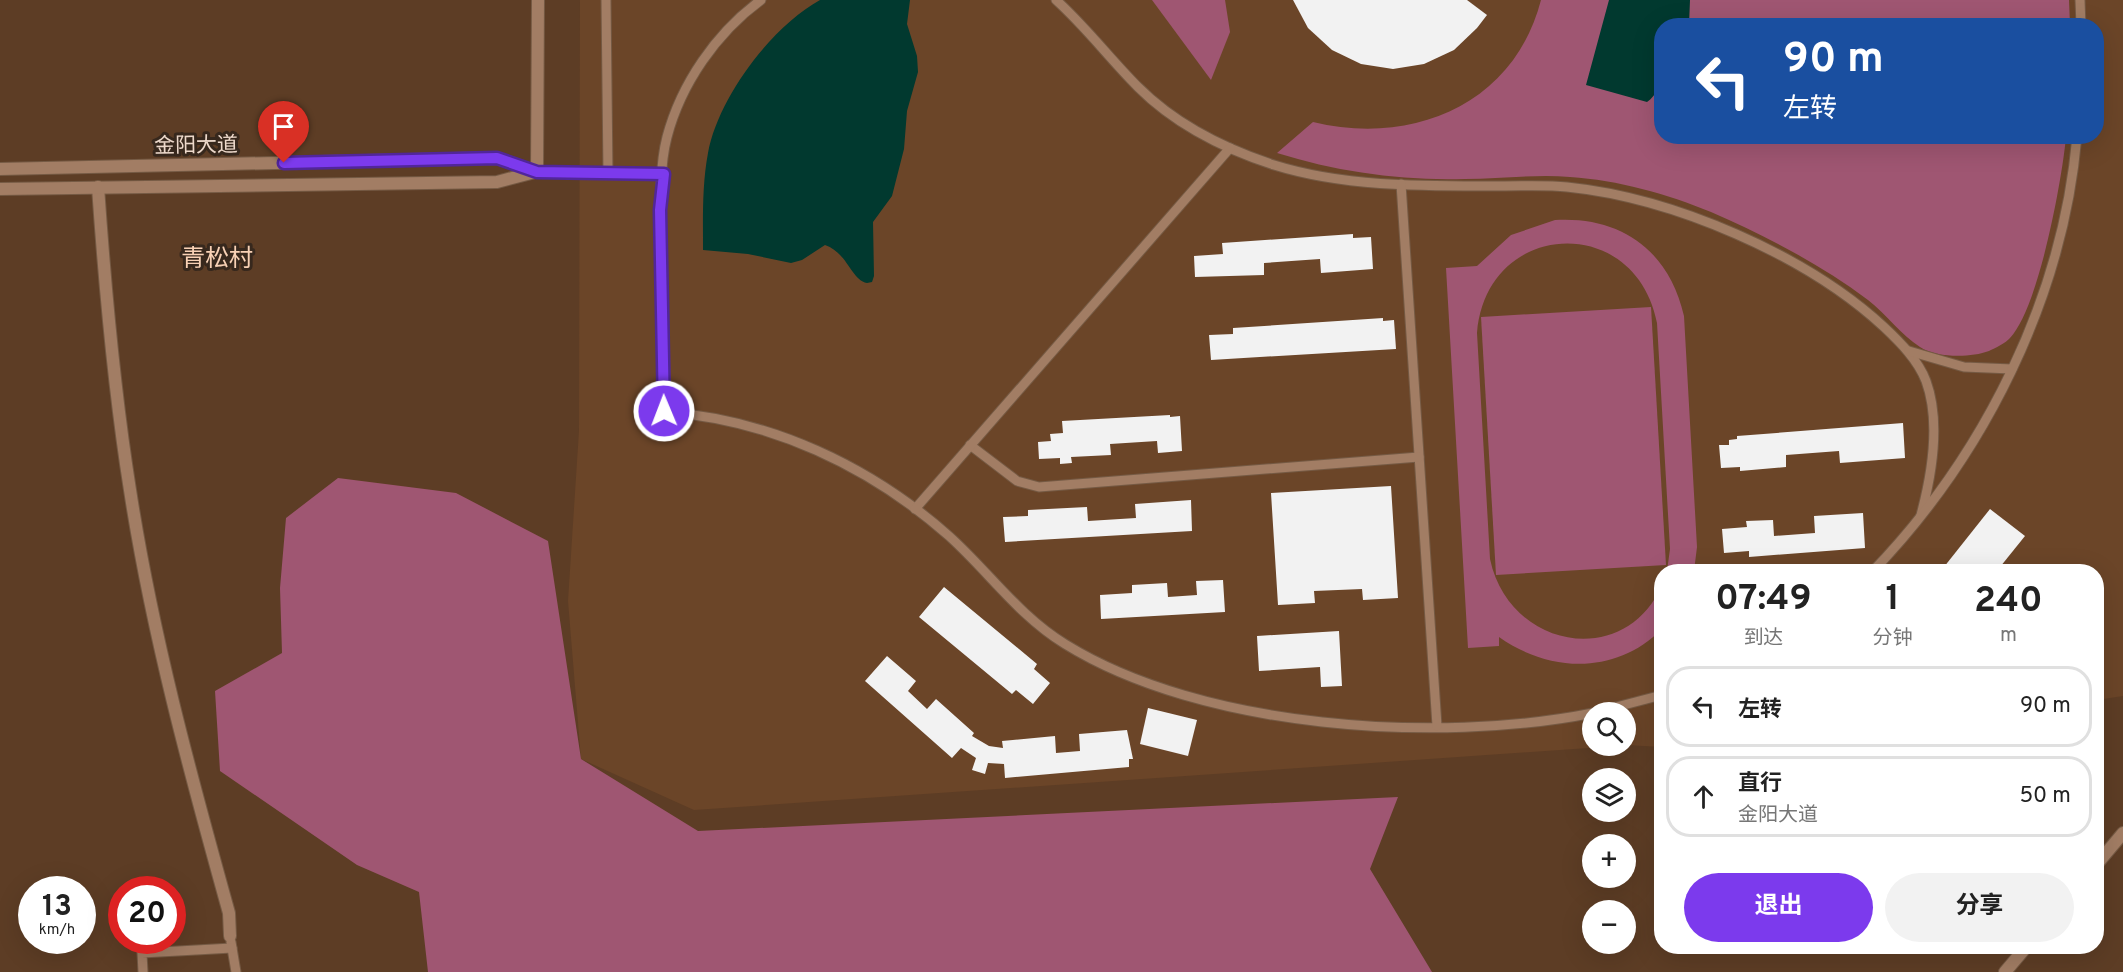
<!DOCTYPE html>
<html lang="zh">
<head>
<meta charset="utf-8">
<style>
  body { margin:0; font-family:Overpass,"Noto Sans SC",sans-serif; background:#f2f2f2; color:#222; height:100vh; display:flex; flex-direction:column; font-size:22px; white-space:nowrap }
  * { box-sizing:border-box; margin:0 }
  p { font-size:20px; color:#767676 }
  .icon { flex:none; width:33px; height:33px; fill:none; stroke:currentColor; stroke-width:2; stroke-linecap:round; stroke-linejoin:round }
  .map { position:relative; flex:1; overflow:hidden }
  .details { position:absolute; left:1654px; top:564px; width:450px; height:390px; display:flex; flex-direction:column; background:#fff; border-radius:24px; box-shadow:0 6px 24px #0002 }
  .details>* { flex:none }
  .guide { position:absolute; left:1654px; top:18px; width:450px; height:126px; border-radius:24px; box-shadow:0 6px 24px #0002; background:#1a4fa0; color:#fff; overflow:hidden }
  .tools { position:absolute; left:1582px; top:702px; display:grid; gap:12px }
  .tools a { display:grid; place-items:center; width:54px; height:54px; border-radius:50%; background:#fff; box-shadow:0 6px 24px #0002; font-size:30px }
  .speed { position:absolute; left:18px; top:876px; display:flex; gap:12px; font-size:30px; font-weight:700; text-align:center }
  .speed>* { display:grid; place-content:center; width:78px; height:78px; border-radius:50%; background:#fff; box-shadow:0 6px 24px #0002; line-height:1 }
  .speed small { font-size:15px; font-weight:400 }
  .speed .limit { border:9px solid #d22; background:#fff; color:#111 }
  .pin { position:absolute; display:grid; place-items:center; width:51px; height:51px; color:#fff; margin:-62px -26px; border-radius:50% 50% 50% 0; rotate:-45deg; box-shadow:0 0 6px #0007 }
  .pin .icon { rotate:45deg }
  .me { position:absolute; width:66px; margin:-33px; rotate:359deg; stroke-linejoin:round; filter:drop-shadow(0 0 4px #0008) }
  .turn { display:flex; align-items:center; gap:21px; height:126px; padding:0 30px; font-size:27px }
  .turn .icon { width:78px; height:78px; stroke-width:2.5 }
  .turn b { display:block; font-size:42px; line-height:51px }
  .eta { display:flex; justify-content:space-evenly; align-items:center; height:102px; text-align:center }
  .eta b { font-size:36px; font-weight:700; line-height:42px }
  .action { display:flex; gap:12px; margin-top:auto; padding:12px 30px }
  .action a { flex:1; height:69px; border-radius:36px; background:#7c3aed; color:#fff; font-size:24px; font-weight:700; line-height:69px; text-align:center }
  .action a+a { background:#f2f2f2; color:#222 }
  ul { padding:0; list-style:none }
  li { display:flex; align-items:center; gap:18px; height:81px; margin:0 12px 9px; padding:0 18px; border:3px solid #e0e0e0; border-radius:24px }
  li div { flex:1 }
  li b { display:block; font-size:22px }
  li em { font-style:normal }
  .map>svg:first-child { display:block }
</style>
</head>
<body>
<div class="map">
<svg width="2123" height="972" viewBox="0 0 2123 972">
  <rect width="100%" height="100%" fill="#5d3d25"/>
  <!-- built -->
  <path fill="#6b4528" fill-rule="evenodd" d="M 580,0 L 2123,0 L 2123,696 L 2097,700 L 2097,572 L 1662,572 L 1662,747 L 1626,745 L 1626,712 L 1593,712 L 1593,746 L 1617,746 L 694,810 L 581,759 L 568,601 L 579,431 ZM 1662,26 L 2097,26 L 2097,136 L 1662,136 Z"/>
  <!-- green -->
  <g fill="#9f5672">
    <path d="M 1152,0 L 1225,0 L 1230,32 L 1211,80 Z"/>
    <path d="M 1541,0 L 2069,0 L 2070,25 L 1662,26 L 1662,136 L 2066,137 C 2062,180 2039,307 2010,338 C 2006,343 1995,348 1989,351 C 1970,358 1937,358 1920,347 C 1901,335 1886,314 1868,300 C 1820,264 1766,236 1711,212 C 1667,194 1618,180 1570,177 C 1536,174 1500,179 1465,179 C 1402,181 1338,172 1277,153 L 1313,122 C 1412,146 1514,105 1541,0 Z"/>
    <path d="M 1555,220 C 1622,216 1669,251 1684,316 L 1697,547 L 1694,571 L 1667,571 L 1670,549 L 1657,323 C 1635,211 1486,220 1477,333 L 1490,559 C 1509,649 1625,670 1662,585 L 1662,629 C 1616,675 1550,673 1499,637 L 1499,646 L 1468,648 L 1446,268 L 1477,266 L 1511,235 Z"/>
    <path d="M 1651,307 L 1666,565 L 1496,575 L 1481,317 Z"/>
    <path d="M 338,478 L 456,493 L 548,541 L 581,759 L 698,831 L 1398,797 L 1370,869 L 1432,972 L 428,972 L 419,892 L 357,865 L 220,771 L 215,691 L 282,653 L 280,588 L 286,518 Z"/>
  </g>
  <!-- water -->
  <g fill="#01392f">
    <path d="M 820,0 L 910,0 L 907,24 L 917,56 L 918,72 L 907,111 L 904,149 L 892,196 L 873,222 L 874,276 L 872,282 L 867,283 C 851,280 848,253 825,245 L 802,260 L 791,263 L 748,254 L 703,250 C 703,217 702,185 708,153 C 718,98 771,27 820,0 Z"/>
    <path d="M 1609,0 L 1690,0 L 1689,25 L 1662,26 C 1662,47 1668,89 1647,102 L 1586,85 Z"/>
  </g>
  <!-- building -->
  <g fill="#f2f2f2">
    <path d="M 1293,0 L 1467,0 L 1487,15 L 1477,28 L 1454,50 L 1424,64 L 1393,69 L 1361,64 L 1332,50 L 1308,28 Z"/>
    <path d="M 1353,234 L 1353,238 L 1371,237 L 1373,269 L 1321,273 L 1320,259 L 1264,263 L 1264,275 L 1195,277 L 1194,256 L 1223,254 L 1222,243 Z"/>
    <path d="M 1383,318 L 1383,321 L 1394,320 L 1396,349 L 1211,360 L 1209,335 L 1233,334 L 1233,328 Z"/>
    <path d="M 1170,415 L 1170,417 L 1180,416 L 1182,451 L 1158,453 L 1157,441 L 1110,444 L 1111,455 L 1071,457 L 1072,463 L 1060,464 L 1060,458 L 1039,459 L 1038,442 L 1051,441 L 1050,434 L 1063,433 L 1062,421 Z"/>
    <path d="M 1903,423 L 1905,458 L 1840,463 L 1839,451 L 1786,455 L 1786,467 L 1740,471 L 1740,467 L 1721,468 L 1719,445 L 1729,445 L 1729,440 L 1737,439 L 1737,436 Z"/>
    <path d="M 1391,486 L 1398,598 L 1363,600 L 1362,589 L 1314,591 L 1315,603 L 1278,605 L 1271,493 Z"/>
    <path d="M 1191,500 L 1192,531 L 1005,542 L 1003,517 L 1028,516 L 1028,510 L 1087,507 L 1088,521 L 1136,518 L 1135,504 Z"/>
    <path d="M 1990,509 L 2025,536 L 1996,572 L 1940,572 Z"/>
    <path d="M 1863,513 L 1865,548 L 1749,557 L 1749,551 L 1724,553 L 1722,529 L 1747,527 L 1746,521 L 1773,520 L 1774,536 L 1815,533 L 1814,516 Z"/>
    <path d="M 1223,580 L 1225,612 L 1101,619 L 1100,595 L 1132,593 L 1132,585 L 1167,583 L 1168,597 L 1197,595 L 1196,581 Z"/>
    <path d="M 944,587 L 1037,664 L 1034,669 L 1050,683 L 1033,704 L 1016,690 L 1012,694 L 919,617 Z"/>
    <path d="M 1339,631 L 1342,686 L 1321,687 L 1320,667 L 1259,671 L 1257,636 Z"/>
    <path d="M 887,656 L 916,681 L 908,691 L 927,709 L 936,699 L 974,733 L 972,736 L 989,746 L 1003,748 L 1002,741 L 1055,736 L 1056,753 L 1080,751 L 1079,734 L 1127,730 L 1133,759 L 1129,759 L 1129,767 L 1005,778 L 1004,764 L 988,763 L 985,774 L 972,770 L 976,758 L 961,748 L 952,758 L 865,681 Z"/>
    <path d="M 1148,708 L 1197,720 L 1188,756 L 1140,744 Z"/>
  </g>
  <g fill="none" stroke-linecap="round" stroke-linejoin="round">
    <!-- service casing -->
    <g stroke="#755a44" stroke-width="11">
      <g id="service">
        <path d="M 606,0 L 608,173"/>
        <path d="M 761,0 C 716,33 681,84 667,137 C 658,171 661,221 661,256 C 662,308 663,360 664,412 C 770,419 870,466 949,536 C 989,572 1019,616 1065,644 C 1202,729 1438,744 1593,713"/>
        <path d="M 1056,0 C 1086,27 1110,59 1138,87 C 1175,124 1225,149 1274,165 C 1348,188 1429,186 1505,186 C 1526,186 1547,185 1567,187 C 1674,198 1806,255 1884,327 C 1900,342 1918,360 1926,381 C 1941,422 1932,474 1921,515"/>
        <path d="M 2080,0 L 2081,26"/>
        <path d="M 537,172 L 664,174"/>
        <path d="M 1401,184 L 1437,726"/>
        <path d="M 1909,351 L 1964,367 L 2012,369"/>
        <path d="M 970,445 L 1017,481 L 1039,487 L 1419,457"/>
        <path d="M 915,509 L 1230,148"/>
        <path d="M 1872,572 C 1984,456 2063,298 2077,136"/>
        <path d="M 1597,712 L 1662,695"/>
        <path d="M 231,942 L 236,972"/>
        <path d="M 143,972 L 142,953 L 232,948"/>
      </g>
    </g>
    <!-- minor casing -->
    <g stroke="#755a44" stroke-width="14">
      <g id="minor">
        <path d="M 0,169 L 497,158 L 537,172"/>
        <path d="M 537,172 L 538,0"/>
        <path d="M 98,187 C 105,288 114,390 130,490 C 152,633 190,773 229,913 L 230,936"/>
        <path d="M 0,189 L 497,182 L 535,172"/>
        <path d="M 2097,864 L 2123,833"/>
        <path d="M 2005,972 L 2027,946"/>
      </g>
    </g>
    <!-- service -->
    <use href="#service" stroke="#a27d64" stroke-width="9"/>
    <!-- minor -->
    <use href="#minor" stroke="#a27d64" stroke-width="12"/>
  </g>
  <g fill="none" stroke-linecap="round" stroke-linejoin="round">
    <!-- route casing -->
    <g stroke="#51269a" stroke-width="15">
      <path id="route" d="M 284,163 L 497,158 L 537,172 L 664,174 L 660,210 L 664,411"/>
    </g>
    <!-- route -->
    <use href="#route" stroke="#7c3aed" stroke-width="10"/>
  </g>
  <g text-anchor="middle" stroke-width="6" stroke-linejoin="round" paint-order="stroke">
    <!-- street labels -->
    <g font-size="21" fill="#edd9cb" stroke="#37281d">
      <text transform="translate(196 145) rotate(-1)" y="7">金阳大道</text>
    </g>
    <!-- quarter labels -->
    <g font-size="24" fill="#f8d1b5" stroke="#37281d">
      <text x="217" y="266">青松村</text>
    </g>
  </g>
</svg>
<div class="tools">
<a><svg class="icon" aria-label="search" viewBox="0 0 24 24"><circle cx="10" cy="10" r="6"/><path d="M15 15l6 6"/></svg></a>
<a><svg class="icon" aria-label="layers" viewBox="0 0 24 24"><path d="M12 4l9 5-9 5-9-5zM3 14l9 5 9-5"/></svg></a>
<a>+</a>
<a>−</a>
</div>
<div class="speed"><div>13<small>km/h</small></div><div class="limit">20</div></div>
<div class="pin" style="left:284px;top:163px;background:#d93025"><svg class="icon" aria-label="arrive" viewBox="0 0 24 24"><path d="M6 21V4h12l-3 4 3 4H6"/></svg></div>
<svg class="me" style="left:664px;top:411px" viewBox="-20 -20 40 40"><circle r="17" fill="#7c3aed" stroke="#fff" stroke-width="3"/><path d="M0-11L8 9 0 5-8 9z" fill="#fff"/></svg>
<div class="guide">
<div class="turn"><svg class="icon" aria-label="left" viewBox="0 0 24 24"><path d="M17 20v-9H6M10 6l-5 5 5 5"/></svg><div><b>90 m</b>左转</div></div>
</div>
<section class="details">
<div class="eta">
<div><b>07:49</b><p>到达</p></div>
<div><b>1</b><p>分钟</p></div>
<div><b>240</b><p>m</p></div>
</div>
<ul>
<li><svg class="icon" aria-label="left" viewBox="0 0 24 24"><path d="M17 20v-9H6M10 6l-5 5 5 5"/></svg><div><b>左转</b></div><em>90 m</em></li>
<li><svg class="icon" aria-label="ahead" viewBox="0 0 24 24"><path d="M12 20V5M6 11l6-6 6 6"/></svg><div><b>直行</b><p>金阳大道</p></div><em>50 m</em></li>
</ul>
<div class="action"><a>退出</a><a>分享</a></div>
</section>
</div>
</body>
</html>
